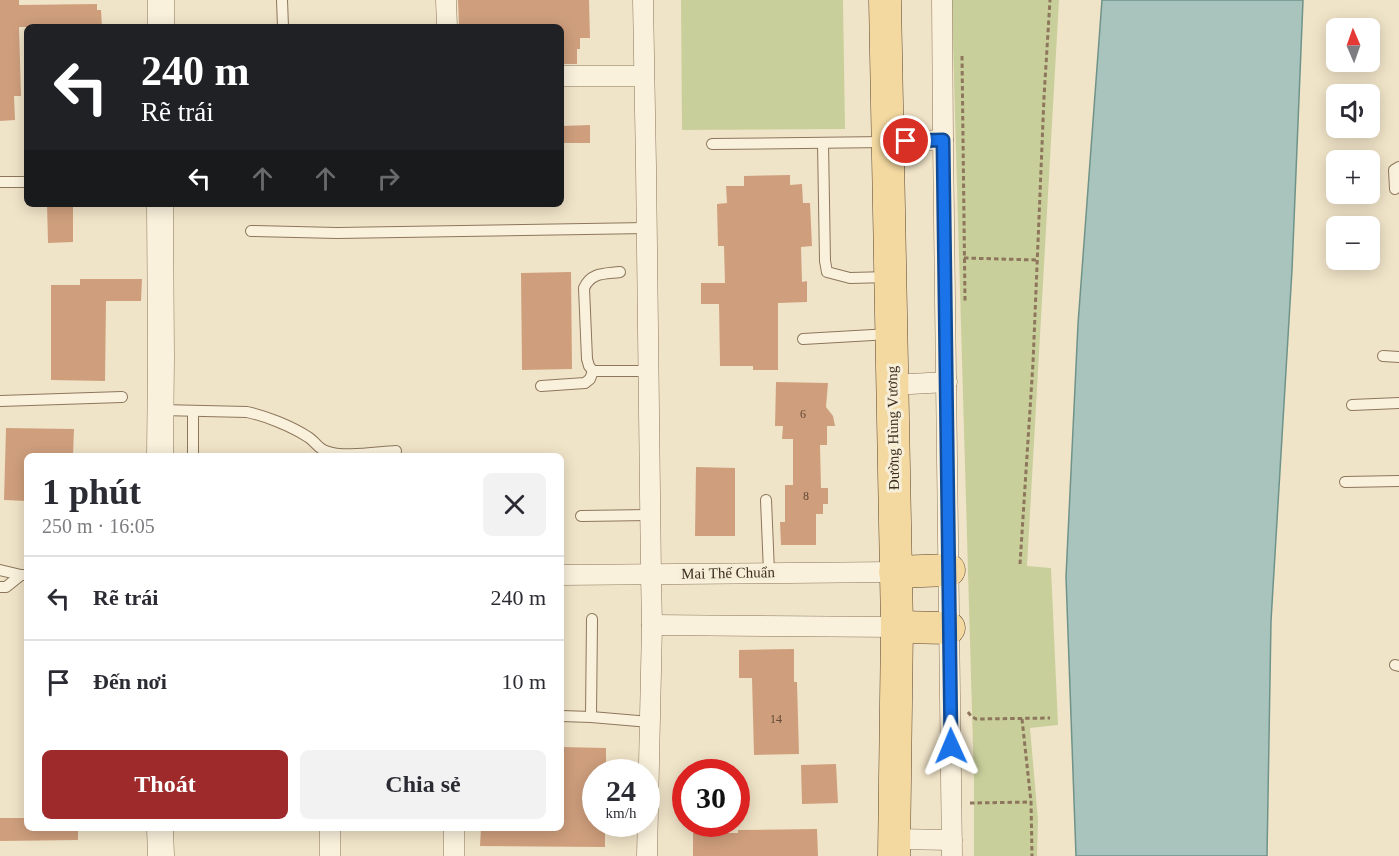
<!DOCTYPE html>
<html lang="vi">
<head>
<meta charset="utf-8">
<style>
  body { margin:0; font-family:Georgia,serif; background:#f2f2f3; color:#2b2b33; height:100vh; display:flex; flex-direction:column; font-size:22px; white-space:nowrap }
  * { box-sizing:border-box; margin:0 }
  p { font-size:20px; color:#7c7c81 }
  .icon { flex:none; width:33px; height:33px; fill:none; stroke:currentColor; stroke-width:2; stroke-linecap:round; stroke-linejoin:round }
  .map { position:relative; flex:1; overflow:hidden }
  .drawer { position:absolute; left:24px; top:453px; width:540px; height:378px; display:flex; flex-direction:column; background:#fff; border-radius:9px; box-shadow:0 3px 15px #0003 }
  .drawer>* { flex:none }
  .guide { position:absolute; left:24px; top:24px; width:540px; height:183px; border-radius:9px; box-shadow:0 3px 15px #0003; background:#202124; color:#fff; overflow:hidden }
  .needle { width:39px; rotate:358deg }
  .tools { position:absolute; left:1326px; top:18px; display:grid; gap:12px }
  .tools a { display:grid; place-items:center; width:54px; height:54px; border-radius:9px; background:#fff; box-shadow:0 3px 15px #0003; font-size:30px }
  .speed { position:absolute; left:582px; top:759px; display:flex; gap:12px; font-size:30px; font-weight:700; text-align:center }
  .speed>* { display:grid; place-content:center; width:78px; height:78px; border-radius:50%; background:#fff; box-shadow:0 3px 15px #0003; line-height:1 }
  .speed small { font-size:15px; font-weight:400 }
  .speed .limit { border:9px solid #d22; background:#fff; color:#111 }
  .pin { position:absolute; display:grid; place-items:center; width:51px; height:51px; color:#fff; margin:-26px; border:3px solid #fff; border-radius:50%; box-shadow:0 2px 6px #0007 }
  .me { position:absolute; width:66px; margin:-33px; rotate:359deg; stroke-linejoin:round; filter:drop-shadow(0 0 4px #0008) }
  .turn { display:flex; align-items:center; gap:21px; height:126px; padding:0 18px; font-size:27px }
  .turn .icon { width:78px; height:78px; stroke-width:2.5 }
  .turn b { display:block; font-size:42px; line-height:51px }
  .lanes { display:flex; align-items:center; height:57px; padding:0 18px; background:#0003; justify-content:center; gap:30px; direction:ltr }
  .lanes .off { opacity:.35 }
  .round { display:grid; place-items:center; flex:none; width:63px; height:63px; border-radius:9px; background:#f2f2f3 }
  .headline { display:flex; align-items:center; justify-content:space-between; height:102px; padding:0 18px }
  h1 { font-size:36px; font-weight:700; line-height:45px }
  .button { display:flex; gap:12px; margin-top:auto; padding:12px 18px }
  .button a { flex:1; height:69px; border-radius:9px; background:#9e2a2b; color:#fff; font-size:24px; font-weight:700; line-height:69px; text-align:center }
  .button a+a { background:#f2f2f3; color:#2b2b33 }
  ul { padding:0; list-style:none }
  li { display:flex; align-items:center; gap:18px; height:84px; padding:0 18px; border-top:2px solid #e1e1e2 }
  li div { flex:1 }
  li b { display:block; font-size:22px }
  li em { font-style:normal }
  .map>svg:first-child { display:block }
</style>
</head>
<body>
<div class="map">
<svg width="1399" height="856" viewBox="0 0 1399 856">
  <rect width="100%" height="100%" fill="#f0e4c8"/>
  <!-- green -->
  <g fill="#c9cf9b">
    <path d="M 681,0 L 843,0 L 845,129 L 682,130 Z"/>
    <path d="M 952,0 L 1059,0 L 1027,566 L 1051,568 L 1058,725 L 1030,728 L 1038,820 L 1037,856 L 974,856 L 974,782 L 954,80 Z"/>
  </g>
  <!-- water -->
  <path fill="#a9c4bc" stroke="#6f938a" stroke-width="1.5" d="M 1102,0 L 1303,0 L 1292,270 L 1271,621 L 1267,856 L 1076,856 L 1066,577 L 1078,324 Z"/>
  <!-- building -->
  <g fill="#cf9f7d">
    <path d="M 0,0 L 19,0 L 19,5 L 97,4 L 97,10 L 101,10 L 102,27 L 19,27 L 21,96 L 14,96 L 15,120 L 0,121 Z"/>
    <path d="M 458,0 L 589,0 L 590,38 L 580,38 L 580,49 L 577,49 L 577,64 L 561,64 L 561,27 L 459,27 Z"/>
    <path d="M 590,125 L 590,143 L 561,143 L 561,126 Z"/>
    <path d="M 790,175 L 790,185 L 802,184 L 803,203 L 810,203 L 812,246 L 801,247 L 802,282 L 807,281 L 807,302 L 778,303 L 778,370 L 753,370 L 753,366 L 720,366 L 719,304 L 701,304 L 701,283 L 725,283 L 724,246 L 718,246 L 717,204 L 727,203 L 726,186 L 744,186 L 744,176 Z"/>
    <path d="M 47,204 L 73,204 L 73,242 L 48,243 Z"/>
    <path d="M 571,272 L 572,369 L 522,370 L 521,273 Z"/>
    <path d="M 80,279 L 142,279 L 141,301 L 106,301 L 105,381 L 51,380 L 51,285 L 80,285 Z"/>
    <path d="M 776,382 L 828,383 L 826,407 L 833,416 L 835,426 L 827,426 L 827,445 L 820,445 L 821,488 L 828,488 L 828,504 L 823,504 L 823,514 L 816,514 L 816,545 L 781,545 L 780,522 L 785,522 L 785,485 L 793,485 L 793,439 L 782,439 L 783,426 L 775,426 Z"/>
    <path d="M 6,428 L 74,429 L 73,456 L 27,456 L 27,501 L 4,500 Z"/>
    <path d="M 696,467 L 735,468 L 735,536 L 695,536 Z"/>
    <path d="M 794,649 L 794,682 L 797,682 L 799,754 L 754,755 L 752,678 L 739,678 L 739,650 Z"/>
    <path d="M 561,747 L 606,748 L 606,772 L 596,772 L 596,824 L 605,824 L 605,847 L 480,846 L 481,828 L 561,828 Z"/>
    <path d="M 836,764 L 838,803 L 802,804 L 801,765 Z"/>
    <path d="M 0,818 L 27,818 L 27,828 L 78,828 L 78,840 L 0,841 Z"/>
    <path d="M 817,829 L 818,856 L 693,856 L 693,833 L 738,833 L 738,830 Z"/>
  </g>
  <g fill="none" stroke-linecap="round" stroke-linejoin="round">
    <!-- service casing -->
    <g stroke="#8d765c" stroke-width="12">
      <g id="service">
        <path d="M 282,0 L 283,27"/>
        <path d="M 823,143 L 825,261 L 827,272 L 850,278 L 889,277"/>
        <path d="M 712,144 L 886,142"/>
        <path d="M 0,182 L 27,182"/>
        <path d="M 1395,189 L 1394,170 L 1399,167"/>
        <path d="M 251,231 L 337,233 L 647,228"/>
        <path d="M 620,272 C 605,274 591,272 584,288 L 587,359 L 589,366 L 593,371 L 649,371"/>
        <path d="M 803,339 L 890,334"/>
        <path d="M 1383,356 L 1399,357"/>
        <path d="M 541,386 L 585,383 L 590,379 L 593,371"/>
        <path d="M 0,401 L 122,397"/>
        <path d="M 1352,405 L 1399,403"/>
        <path d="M 161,410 L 247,412 C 266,416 291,426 308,437 C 315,441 318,449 326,451 C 343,458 377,452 396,451"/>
        <path d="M 193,411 L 193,456"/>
        <path d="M 1345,482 L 1399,481"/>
        <path d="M 766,500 L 769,572"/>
        <path d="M 581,516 L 650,515"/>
        <path d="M 0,570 L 21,575 L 27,575"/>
        <path d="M 0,587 L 6,587 L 21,575"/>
        <path d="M 1395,665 L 1399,666"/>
        <path d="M 561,716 L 591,717 L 650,722"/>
        <path d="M 591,717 L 592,619"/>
      </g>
    </g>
    <!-- minor casing -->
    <g stroke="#8d765c" stroke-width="21">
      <g id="minor">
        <path d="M 446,0 L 447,27"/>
        <path d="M 643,0 L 646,166 L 651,575 L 652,625 L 647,856"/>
        <path d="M 942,0 L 943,140 L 952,856"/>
        <path d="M 561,76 L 644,76"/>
        <path d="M 888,142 L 943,140"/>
        <path d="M 892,385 L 947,382"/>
        <path d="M 561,575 L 895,572"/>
        <path d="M 652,625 L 897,627"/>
        <path d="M 454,828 L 454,856"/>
        <path d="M 894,839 L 952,840"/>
        <path d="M 330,856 L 330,828"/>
      </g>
    </g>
    <!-- tertiary casing -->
    <g stroke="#8d765c" stroke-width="27">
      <g id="tertiary">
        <path d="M 161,0 L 161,27"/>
        <path d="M 160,204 L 161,357 L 160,456"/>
        <path d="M 160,828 L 161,856"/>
      </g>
    </g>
    <!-- primary casing -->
    <g stroke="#5b4430" stroke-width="33">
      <g id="primary">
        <path d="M 885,0 L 897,627 L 894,856"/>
        <path d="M 895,572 L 949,570"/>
        <path d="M 897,627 L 949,628"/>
      </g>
    </g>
    <!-- path -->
    <g stroke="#8d765c" stroke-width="3" stroke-dasharray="4.5 3" stroke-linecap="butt">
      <path d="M 962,56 L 965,301"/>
      <path d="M 964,258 L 1037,260"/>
      <path d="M 1020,564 L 1033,363 L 1044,97 L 1050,0"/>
      <path d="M 968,712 L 971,716 L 976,719 L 1050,718"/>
      <path d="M 1022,719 L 1031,802 L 1032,856"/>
      <path d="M 970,803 L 1031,802"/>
    </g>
    <!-- service -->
    <use href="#service" stroke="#faf1dc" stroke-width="10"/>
    <!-- minor -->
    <use href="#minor" stroke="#faf1dc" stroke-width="20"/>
    <!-- tertiary -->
    <use href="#tertiary" stroke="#faf1dc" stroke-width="26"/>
    <!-- primary -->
    <use href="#primary" stroke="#f3d9a0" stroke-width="32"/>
  </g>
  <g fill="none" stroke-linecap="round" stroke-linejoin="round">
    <!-- route casing -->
    <g stroke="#114b97" stroke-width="15">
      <path id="route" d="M 906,141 L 943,140 L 951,746"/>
    </g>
    <!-- route -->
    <use href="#route" stroke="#1a73e8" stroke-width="10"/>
  </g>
  <g text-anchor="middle" stroke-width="6" stroke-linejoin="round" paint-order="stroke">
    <!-- number labels -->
    <g font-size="12" fill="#624a37">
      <text x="803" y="418">6</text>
      <text x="806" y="500">8</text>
      <text x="776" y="723">14</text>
    </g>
    <!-- street labels -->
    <g font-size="15" fill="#3d2e20" stroke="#f7eed8">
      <text transform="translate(893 428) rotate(-91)" y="5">Đường Hùng Vương</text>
      <text transform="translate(728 573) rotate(-1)" y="5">Mai Thế Chuẩn</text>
    </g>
  </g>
</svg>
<div class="tools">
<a><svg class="needle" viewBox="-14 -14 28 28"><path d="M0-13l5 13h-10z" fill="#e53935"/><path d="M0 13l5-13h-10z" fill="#7c7c81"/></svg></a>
<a><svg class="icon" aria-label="sound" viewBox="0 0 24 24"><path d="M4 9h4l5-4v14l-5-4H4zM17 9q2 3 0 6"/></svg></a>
<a>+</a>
<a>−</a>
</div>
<div class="speed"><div>24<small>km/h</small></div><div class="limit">30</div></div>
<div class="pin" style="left:906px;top:141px;background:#d93025"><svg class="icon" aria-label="arrive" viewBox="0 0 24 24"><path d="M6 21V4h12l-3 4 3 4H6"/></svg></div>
<svg class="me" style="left:951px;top:746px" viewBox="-20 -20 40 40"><path d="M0-17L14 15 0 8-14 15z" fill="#1a73e8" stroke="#fff" stroke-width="4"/></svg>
<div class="guide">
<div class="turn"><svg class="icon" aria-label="left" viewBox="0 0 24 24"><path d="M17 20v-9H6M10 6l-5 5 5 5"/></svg><div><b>240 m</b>Rẽ trái</div></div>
<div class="lanes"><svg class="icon" aria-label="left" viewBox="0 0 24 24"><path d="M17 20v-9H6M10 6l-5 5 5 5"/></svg><svg class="icon off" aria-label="ahead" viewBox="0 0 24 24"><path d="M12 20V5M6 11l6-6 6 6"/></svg><svg class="icon off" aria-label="ahead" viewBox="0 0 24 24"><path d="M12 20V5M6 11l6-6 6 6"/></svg><svg class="icon off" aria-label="right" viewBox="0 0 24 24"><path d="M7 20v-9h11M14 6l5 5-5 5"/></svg></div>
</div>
<section class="drawer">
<div class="headline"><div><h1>1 phút</h1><p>250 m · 16:05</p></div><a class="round"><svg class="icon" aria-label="close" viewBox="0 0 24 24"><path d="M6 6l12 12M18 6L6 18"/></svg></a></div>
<ul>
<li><svg class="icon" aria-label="left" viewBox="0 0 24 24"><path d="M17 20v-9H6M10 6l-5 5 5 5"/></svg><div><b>Rẽ trái</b></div><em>240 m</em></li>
<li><svg class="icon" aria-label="arrive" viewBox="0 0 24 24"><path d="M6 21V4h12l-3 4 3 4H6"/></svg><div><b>Đến nơi</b></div><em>10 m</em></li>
</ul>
<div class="button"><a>Thoát</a><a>Chia sẻ</a></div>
</section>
</div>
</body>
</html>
